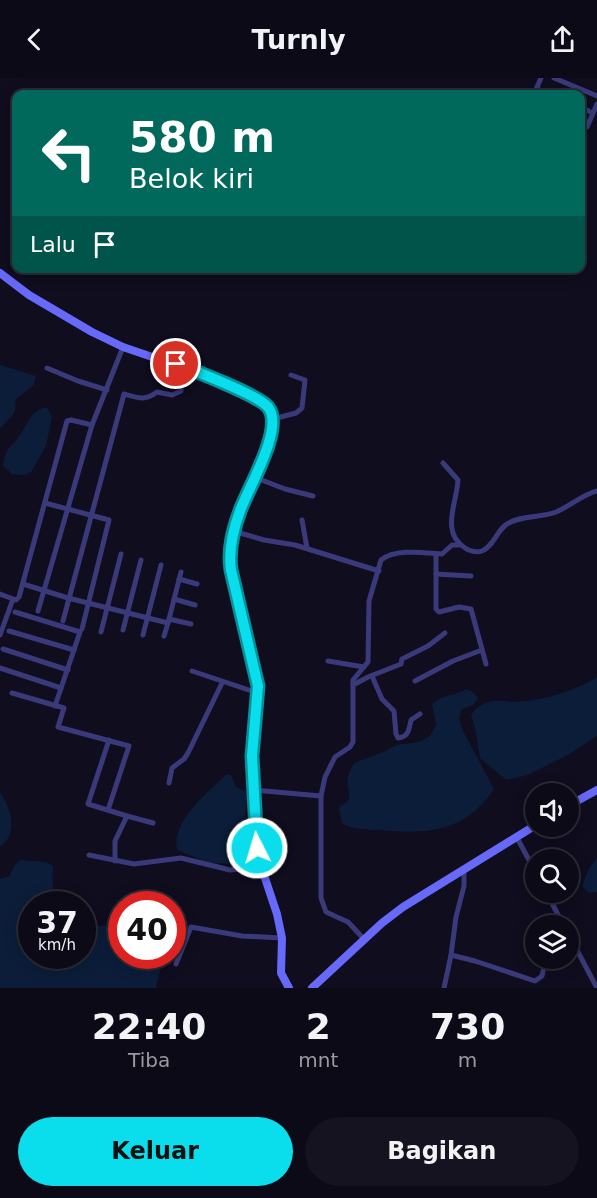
<!DOCTYPE html>
<html lang="id">
<head>
<meta charset="utf-8">
<style>
  body { margin:0; font-family:"DejaVu Sans",sans-serif; background:#14131f; color:#f1f3f6; height:100vh; display:flex; flex-direction:column; font-size:22px; white-space:nowrap }
  * { box-sizing:border-box; margin:0 }
  p { font-size:20px; color:#9a9aa1 }
  .icon { flex:none; width:33px; height:33px; fill:none; stroke:currentColor; stroke-width:2; stroke-linecap:round; stroke-linejoin:round }
  .map { position:relative; height:910px; overflow:hidden }
  .side { display:flex; flex-direction:column; background:#0b0a16; flex:1 }
  .side>* { flex:none }
  .guide { position:absolute; left:12px; top:12px; width:573px; height:183px; border-radius:12px; box-shadow:0 3px 15px #0003,0 0 0 2px #2b2b35; background:#00695c; color:#fff; overflow:hidden }
  .fabs { position:absolute; left:525px; top:705px; display:grid; gap:12px }
  .fabs a { display:grid; place-items:center; width:54px; height:54px; border-radius:50%; background:#0b0a16; box-shadow:0 3px 15px #0003,0 0 0 2px #2b2b35; font-size:30px }
  .speed { position:absolute; left:18px; top:813px; display:flex; gap:12px; font-size:30px; font-weight:700; text-align:center }
  .speed>* { display:grid; place-content:center; width:78px; height:78px; border-radius:50%; background:#0b0a16; box-shadow:0 3px 15px #0003,0 0 0 2px #2b2b35; line-height:1 }
  .speed small { font-size:15px; font-weight:400 }
  .speed .limit { border:9px solid #d22; background:#fff; color:#111 }
  .pin { position:absolute; display:grid; place-items:center; width:51px; height:51px; color:#fff; margin:-26px; border:3px solid #fff; border-radius:50%; box-shadow:0 2px 6px #0007 }
  .me { position:absolute; width:66px; margin:-33px; rotate:355deg; stroke-linejoin:round; filter:drop-shadow(0 0 4px #0008) }
  .turn { display:flex; align-items:center; gap:21px; height:126px; padding:0 18px; font-size:27px }
  .turn .icon { width:78px; height:78px; stroke-width:2.5 }
  .turn b { display:block; font-size:42px; line-height:51px }
  .then { display:flex; align-items:center; height:57px; padding:0 18px; background:#0003; gap:12px; font-size:22px }
  .eta { display:flex; justify-content:space-evenly; align-items:center; height:102px; text-align:center }
  .eta b { font-size:36px; font-weight:700; line-height:42px }
  .primary-button { display:flex; gap:12px; margin-top:auto; padding:12px 18px }
  .primary-button a { flex:1; height:69px; border-radius:36px; background:#0addeb; color:#111; font-size:24px; font-weight:700; line-height:69px; text-align:center }
  .primary-button a+a { background:#14131f; color:#f1f3f6 }
  header { display:flex; justify-content:space-between; align-items:center; height:78px; padding:0 18px; background:#0b0a16; font-size:27px; font-weight:700 }
  .map>svg:first-child { display:block }
</style>
</head>
<body>
<header><svg class="icon" aria-label="back" viewBox="0 0 24 24"><path d="M15 5l-7 7 7 7"/></svg>Turnly<svg class="icon" aria-label="share" viewBox="0 0 24 24"><path d="M12 15V3M7 8l5-5 5 5M5 13v7h14v-7"/></svg></header>
<div class="map">
<svg width="597" height="910" viewBox="0 0 597 910">
  <rect width="100%" height="100%" fill="#0f0d1e"/>
  <!-- water -->
  <g fill="#0b1d39">
    <path d="M 0,287 L 36,298 L 34,307 L 16,321 L 15,334 L 0,351 Z"/>
    <path d="M 47,329 L 52,339 L 46,368 L 32,393 L 25,397 L 12,396 L 3,388 C 6,366 12,371 21,355 C 29,344 31,332 47,329 Z"/>
    <path d="M 597,599 L 597,658 L 568,677 L 528,697 L 506,702 L 480,680 L 475,650 L 471,638 C 474,631 481,626 489,624 C 499,621 507,624 517,624 C 543,622 576,613 597,599 Z"/>
    <path d="M 466,611 L 473,614 L 478,620 L 473,627 L 461,632 L 459,640 L 463,653 L 494,711 C 464,756 426,756 377,752 C 365,751 352,752 342,745 L 339,732 L 340,728 C 357,721 345,712 348,699 C 349,694 352,689 354,685 L 381,675 L 396,667 L 419,664 L 430,658 L 436,647 L 432,626 C 442,616 455,618 466,611 Z"/>
    <path d="M 227,696 L 231,697 L 236,709 L 247,714 L 245,740 L 237,759 L 243,779 L 239,786 L 209,785 L 177,772 C 171,743 208,714 227,696 Z"/>
    <path d="M 0,714 C 11,731 19,755 0,769 Z"/>
    <path d="M 597,780 L 597,814 L 588,815 L 582,808 L 588,792 Z"/>
    <path d="M 20,782 L 45,784 L 53,788 C 52,804 52,813 59,826 L 32,826 L 32,878 L 82,878 L 83,846 L 103,848 L 121,843 L 122,878 L 156,878 L 161,879 L 161,888 L 156,910 L 0,910 L 0,801 L 10,798 L 13,789 Z"/>
  </g>
  <g fill="none" stroke-linecap="round" stroke-linejoin="round">
    <!-- street -->
    <g stroke="#3a3a7b" stroke-width="5">
      <path d="M 554,0 L 597,18"/>
      <path d="M 537,11 L 551,16"/>
      <path d="M 534,16 L 541,0"/>
      <path d="M 580,29 L 593,35"/>
      <path d="M 580,52 L 587,49 L 597,26"/>
      <path d="M 47,290 L 78,303 L 107,312"/>
      <path d="M 273,341 L 296,335 L 302,330 L 305,302 L 291,297"/>
      <path d="M 443,385 L 458,402 C 457,425 440,454 465,470 C 469,473 477,475 482,473 C 494,468 497,452 507,446 C 521,437 541,440 556,434 C 570,428 582,417 597,413"/>
      <path d="M 254,399 L 285,411 L 313,418"/>
      <path d="M 45,425 L 109,442 L 82,551"/>
      <path d="M 302,442 L 307,470"/>
      <path d="M 233,453 L 264,462 L 295,467 L 379,493"/>
      <path d="M 436,476 L 436,531 L 439,534 L 459,529 L 471,531 L 486,586"/>
      <path d="M 436,496 L 471,498"/>
      <path d="M 179,501 L 197,506"/>
      <path d="M 23,506 L 68,520 L 168,545 L 164,558"/>
      <path d="M 0,516 L 16,522 L 19,519 L 67,343 L 71,342 L 92,347"/>
      <path d="M 174,521 L 195,527"/>
      <path d="M 38,533 L 92,347 L 123,269"/>
      <path d="M 15,534 L 80,554 L 55,628"/>
      <path d="M 169,541 L 191,546"/>
      <path d="M 63,543 L 124,316 C 138,320 145,323 157,314 L 172,317 L 181,313 L 181,303 L 176,286"/>
      <path d="M 168,545 L 181,494"/>
      <path d="M 123,552 L 141,482"/>
      <path d="M 9,553 L 74,572"/>
      <path d="M 101,554 L 121,476"/>
      <path d="M 0,557 L 13,521"/>
      <path d="M 143,557 L 161,487"/>
      <path d="M 3,571 L 68,592"/>
      <path d="M 328,583 L 364,589"/>
      <path d="M 0,590 L 61,610"/>
      <path d="M 192,593 L 258,615"/>
      <path d="M 372,598 L 382,621 L 394,633 L 396,656 L 398,660 C 409,659 409,651 411,642 L 420,636"/>
      <path d="M 415,603 L 453,583 L 482,572"/>
      <path d="M 353,607 L 368,599 L 401,586 L 402,581 L 428,568 L 445,555"/>
      <path d="M 12,615 L 64,630 L 58,649 L 129,668 L 108,732"/>
      <path d="M 109,662 L 88,726 L 127,738"/>
      <path d="M 169,705 L 172,690 L 184,681 L 188,675 L 222,605"/>
      <path d="M 253,712 L 321,718"/>
      <path d="M 516,758 L 536,795"/>
      <path d="M 89,777 L 134,786 L 181,780 L 230,792 L 262,789"/>
      <path d="M 115,783 L 115,763 L 127,738 L 153,745"/>
      <path d="M 464,792 L 464,808 L 456,839 L 451,877 L 475,883 L 535,903 L 542,898 L 546,880"/>
      <path d="M 546,814 L 564,848"/>
      <path d="M 568,855 L 597,910"/>
      <path d="M 364,861 L 348,844 L 326,834 L 321,820 L 321,718 L 325,699 L 335,679 L 350,669 L 353,664 L 353,602 L 368,584 L 369,523 L 381,482 C 396,470 425,475 442,476 L 452,467 L 461,467"/>
      <path d="M 176,886 L 191,849 L 242,858 L 282,860"/>
      <path d="M 444,910 L 451,877"/>
    </g>
    <!-- secondary -->
    <g stroke="#6769f9" stroke-width="8">
      <path d="M 0,195 L 29,217 L 92,254 L 123,269 L 202,296 L 261,323 L 271,334 L 273,342 L 269,363 L 240,432 L 232,461 L 230,483 L 258,608 L 252,678 L 256,758 L 259,782 L 277,836 L 282,860 L 281,895 L 289,910"/>
      <path d="M 568,728 L 597,712"/>
      <path d="M 312,910 L 382,845 L 403,829 L 536,747"/>
    </g>
  </g>
  <g fill="none" stroke-linecap="round" stroke-linejoin="round">
    <!-- route casing -->
    <g stroke="#069099" stroke-width="15">
      <path id="route" d="M 176,286 C 193,292 258,317 268,329 C 285,350 248,410 240,433 C 233,452 228,471 231,492 L 258,608 L 252,678 L 257,770"/>
    </g>
    <!-- route -->
    <use href="#route" stroke="#0addeb" stroke-width="10"/>
  </g>
</svg>
<div class="fabs">
<a><svg class="icon" aria-label="sound" viewBox="0 0 24 24"><path d="M4 9h4l5-4v14l-5-4H4zM17 9q2 3 0 6"/></svg></a>
<a><svg class="icon" aria-label="search" viewBox="0 0 24 24"><circle cx="10" cy="10" r="6"/><path d="M15 15l6 6"/></svg></a>
<a><svg class="icon" aria-label="layers" viewBox="0 0 24 24"><path d="M12 4l9 5-9 5-9-5zM3 14l9 5 9-5"/></svg></a>
</div>
<div class="speed"><div>37<small>km/h</small></div><div class="limit">40</div></div>
<div class="pin" style="left:176px;top:286px;background:#d93025"><svg class="icon" aria-label="arrive" viewBox="0 0 24 24"><path d="M6 21V4h12l-3 4 3 4H6"/></svg></div>
<svg class="me" style="left:257px;top:770px" viewBox="-20 -20 40 40"><circle r="17" fill="#0addeb" stroke="#fff" stroke-width="3"/><path d="M0-11L8 9 0 5-8 9z" fill="#fff"/></svg>
<div class="guide">
<div class="turn"><svg class="icon" aria-label="left" viewBox="0 0 24 24"><path d="M17 20v-9H6M10 6l-5 5 5 5"/></svg><div><b>580 m</b>Belok kiri</div></div>
<div class="then">Lalu<svg class="icon" aria-label="arrive" viewBox="0 0 24 24"><path d="M6 21V4h12l-3 4 3 4H6"/></svg></div>
</div>
</div>
<section class="side">
<div class="eta">
<div><b>22:40</b><p>Tiba</p></div>
<div><b>2</b><p>mnt</p></div>
<div><b>730</b><p>m</p></div>
</div>
<div class="primary-button"><a>Keluar</a><a>Bagikan</a></div>
</section>
</body>
</html>
